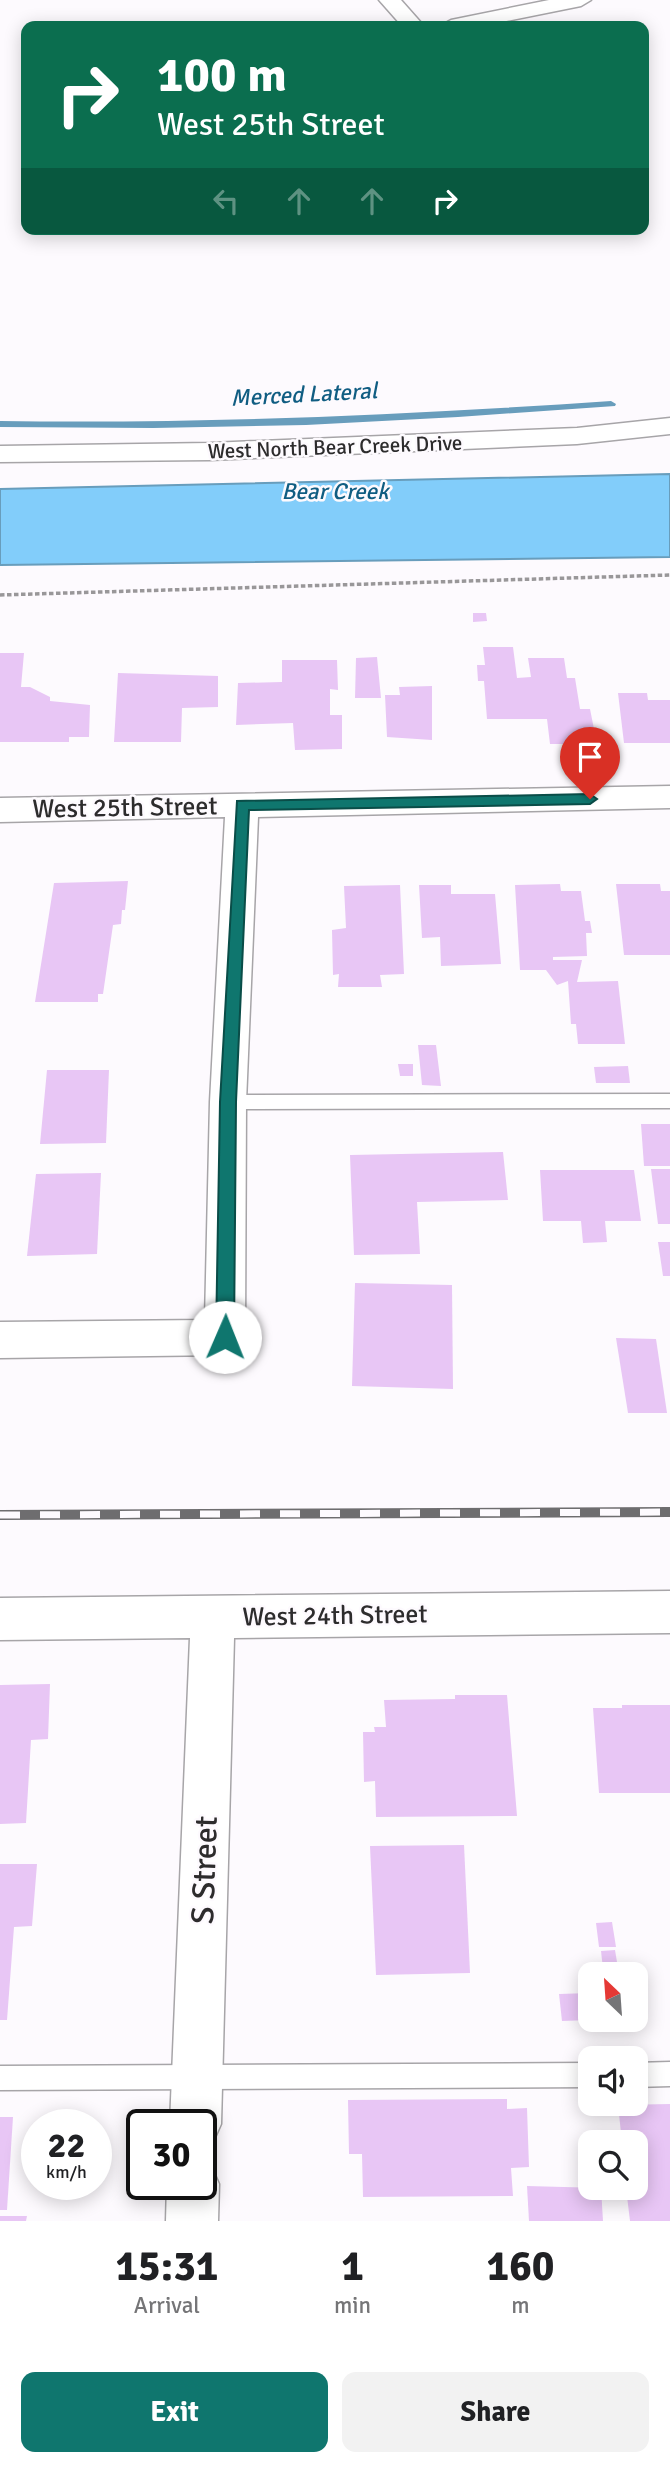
<!DOCTYPE html>
<html lang="en">
<head>
<meta charset="utf-8">
<style>
  body { margin:0; font-family:Signika,sans-serif; background:#f2f2f2; color:#202124; height:100vh; display:flex; flex-direction:column; font-size:26px; white-space:nowrap }
  * { box-sizing:border-box; margin:0 }
  p { font-size:23px; color:#757577 }
  .icon { flex:none; width:38px; height:38px; fill:none; stroke:currentColor; stroke-width:2; stroke-linecap:round; stroke-linejoin:round }
  .map { position:relative; height:2221px; overflow:hidden }
  .details { display:flex; flex-direction:column; background:#fff; flex:1 }
  .details>* { flex:none }
  .banner { position:absolute; left:21px; top:21px; width:628px; height:214px; border-radius:14px; box-shadow:0 4px 18px #0003; background:#0b6e4f; color:#fff; overflow:hidden }
  .needle { width:46px; rotate:335deg }
  .buttons { position:absolute; left:578px; top:1962px; display:grid; gap:14px }
  .buttons a { display:grid; place-items:center; width:70px; height:70px; border-radius:14px; background:#fff; box-shadow:0 4px 18px #0003; font-size:35px }
  .speed { position:absolute; left:21px; top:2109px; display:flex; gap:14px; font-size:35px; font-weight:700; text-align:center }
  .speed>* { display:grid; place-content:center; width:91px; height:91px; border-radius:50%; background:#fff; box-shadow:0 4px 18px #0003; line-height:1 }
  .speed small { font-size:18px; font-weight:400 }
  .speed .limit { border:4px solid #111; border-radius:10px; background:#fff; color:#111 }
  .pin { position:absolute; display:grid; place-items:center; width:60px; height:60px; color:#fff; margin:-72px -30px; border-radius:50% 50% 50% 0; rotate:-45deg; box-shadow:0 0 7px #0007 }
  .pin .icon { rotate:45deg }
  .me { position:absolute; width:77px; margin:-38px; rotate:1deg; stroke-linejoin:round; filter:drop-shadow(0 0 5px #0008) }
  .turn { display:flex; align-items:center; gap:24px; height:147px; padding:0 21px; font-size:32px }
  .turn .icon { width:91px; height:91px; stroke-width:2.5 }
  .turn b { display:block; font-size:49px; line-height:60px }
  .lanes { display:flex; align-items:center; height:66px; padding:0 21px; background:#0003; justify-content:center; gap:35px; direction:ltr }
  .lanes .off { opacity:.35 }
  .eta { display:flex; justify-content:space-evenly; align-items:center; height:119px; text-align:center }
  .eta b { font-size:42px; font-weight:700; line-height:49px }
  .primary-button { display:flex; gap:14px; margin-top:auto; padding:14px 21px }
  .primary-button a { flex:1; height:80px; border-radius:14px; background:#0f766e; color:#fff; font-size:28px; font-weight:700; line-height:80px; text-align:center }
  .primary-button a+a { background:#f2f2f2; color:#202124 }
  .map>svg:first-child { display:block }
</style>
</head>
<body>
<div class="map">
<svg width="670" height="2221" viewBox="0 0 670 2221">
  <rect width="100%" height="100%" fill="#fdfafe"/>
  <!-- water -->
  <path fill="#82cdfa" stroke="#689dbc" stroke-width="2" d="M 670,474 L 670,557 L 0,565 L 0,489 Z"/>
  <g fill="none" stroke-linecap="round" stroke-linejoin="round">
    <!-- stream -->
    <path fill="#689dbc" fill-rule="evenodd" d="M 611,401 L 616,404 L 615,406 L 458,417 L 306,425 L 153,428 L 0,427 L 0,421 C 204,424 407,415 611,401 Z"/>
  </g>
  <!-- building -->
  <g fill="#e8c6f5">
    <path d="M 473,613 L 486,613 L 487,621 L 473,622 Z"/>
    <path d="M 483,647 L 513,647 L 517,678 L 531,677 L 528,658 L 564,658 L 567,678 L 575,678 L 580,709 L 590,709 L 597,744 L 550,744 L 547,719 L 487,719 L 484,681 L 478,681 L 477,665 L 485,665 Z"/>
    <path d="M 0,653 L 24,653 L 21,687 L 30,687 L 50,697 L 50,701 L 90,705 L 89,737 L 69,737 L 69,742 L 0,742 Z"/>
    <path d="M 377,657 L 381,698 L 355,698 L 356,658 Z"/>
    <path d="M 282,660 L 337,660 L 338,690 L 330,689 L 330,715 L 342,715 L 342,749 L 295,750 L 293,723 L 236,725 L 238,683 L 282,682 Z"/>
    <path d="M 118,673 L 218,676 L 218,707 L 182,708 L 181,742 L 114,742 Z"/>
    <path d="M 432,686 L 432,740 L 387,737 L 385,695 L 400,695 L 399,687 Z"/>
    <path d="M 618,693 L 647,693 L 648,700 L 670,700 L 670,743 L 624,743 Z"/>
    <path d="M 128,881 L 125,910 L 122,910 L 121,924 L 113,925 L 103,994 L 98,994 L 98,1002 L 35,1002 L 54,883 Z"/>
    <path d="M 560,884 L 561,891 L 581,891 L 585,921 L 590,921 L 592,933 L 586,933 L 587,956 L 553,957 L 553,960 L 582,960 L 577,982 L 618,981 L 625,1044 L 578,1044 L 576,1024 L 571,1024 L 568,981 L 557,985 L 546,970 L 520,970 L 515,885 Z"/>
    <path d="M 616,884 L 660,884 L 661,891 L 670,891 L 670,955 L 624,955 Z"/>
    <path d="M 400,885 L 404,974 L 380,975 L 382,987 L 338,987 L 339,974 L 333,975 L 332,930 L 346,928 L 344,886 Z"/>
    <path d="M 419,885 L 451,885 L 451,894 L 495,894 L 501,964 L 441,966 L 440,937 L 422,938 Z"/>
    <path d="M 418,1045 L 436,1045 L 441,1086 L 422,1085 Z"/>
    <path d="M 398,1064 L 413,1064 L 413,1076 L 400,1076 Z"/>
    <path d="M 628,1066 L 630,1083 L 596,1083 L 594,1067 Z"/>
    <path d="M 47,1070 L 109,1070 L 106,1143 L 40,1144 Z"/>
    <path d="M 641,1124 L 670,1124 L 670,1166 L 644,1166 Z"/>
    <path d="M 503,1152 L 508,1200 L 417,1202 L 420,1254 L 354,1255 L 350,1155 Z"/>
    <path d="M 651,1169 L 670,1169 L 670,1224 L 658,1224 Z"/>
    <path d="M 540,1170 L 634,1170 L 641,1221 L 605,1221 L 607,1242 L 583,1243 L 581,1221 L 543,1221 Z"/>
    <path d="M 101,1173 L 97,1254 L 27,1256 L 36,1174 Z"/>
    <path d="M 658,1242 L 670,1242 L 670,1276 L 663,1276 Z"/>
    <path d="M 355,1283 L 452,1285 L 453,1389 L 352,1386 Z"/>
    <path d="M 616,1338 L 656,1339 L 667,1413 L 628,1413 Z"/>
    <path d="M 50,1684 L 48,1739 L 31,1740 L 26,1823 L 0,1824 L 0,1685 Z"/>
    <path d="M 455,1695 L 507,1695 L 517,1816 L 376,1817 L 375,1781 L 364,1782 L 363,1732 L 375,1732 L 374,1727 L 386,1727 L 384,1700 L 455,1699 Z"/>
    <path d="M 622,1705 L 670,1705 L 670,1793 L 599,1793 L 593,1708 L 622,1708 Z"/>
    <path d="M 464,1845 L 470,1973 L 376,1975 L 370,1846 Z"/>
    <path d="M 0,1864 L 37,1864 L 32,1926 L 14,1927 L 7,2020 L 0,2020 Z"/>
    <path d="M 612,1922 L 616,1947 L 599,1947 L 596,1923 Z"/>
    <path d="M 615,1950 L 618,1968 L 603,1969 L 601,1951 Z"/>
    <path d="M 590,1993 L 590,2020 L 562,2021 L 559,1994 Z"/>
    <path d="M 507,2099 L 507,2109 L 527,2108 L 529,2167 L 511,2168 L 513,2196 L 363,2197 L 362,2154 L 349,2154 L 348,2100 Z"/>
    <path d="M 670,2104 L 670,2221 L 630,2221 L 626,2188 L 635,2188 L 635,2142 L 622,2142 L 618,2105 Z"/>
    <path d="M 0,2117 L 13,2117 L 7,2210 L 0,2210 Z"/>
    <path d="M 527,2186 L 601,2188 L 603,2221 L 529,2221 Z"/>
    <path d="M 0,2216 L 27,2216 L 26,2221 L 0,2221 Z"/>
  </g>
  <g fill="none" stroke-linecap="round" stroke-linejoin="round">
    <!-- service casing -->
    <g stroke="#a7a5a8" stroke-width="3">
      <g id="service">
        <path d="M 670,1094 L 670,1108 L 228,1109 L 222,1107 L 219,1102 L 222,1097 L 228,1095 Z"/>
        <path d="M 670,2062 L 670,2086 L 635,2087 L 635,2063 Z"/>
        <path d="M 590,2063 L 590,2087 L 0,2090 L 0,2066 Z"/>
      </g>
    </g>
    <!-- minor casing -->
    <g stroke="#a7a5a8" stroke-width="3">
      <g id="minor">
        <path d="M 379,0 L 401,0 L 424,26 L 402,26 Z"/>
        <path d="M 549,0 L 591,0 L 581,6 L 482,26 L 440,26 L 451,20 Z"/>
        <path d="M 670,418 L 670,434 L 577,444 L 210,460 L 0,462 L 0,446 L 210,443 L 577,428 Z"/>
        <path d="M 670,786 L 670,808 L 258,817 L 246,1102 L 245,1337 L 239,1349 L 225,1355 L 0,1358 L 0,1322 L 205,1320 L 210,1102 L 225,817 L 0,822 L 0,798 Z"/>
        <path d="M 670,1591 L 670,1633 L 234,1638 L 221,2124 L 213,2142 L 201,2147 L 201,2124 L 170,2124 L 190,1638 L 0,1640 L 0,1598 Z"/>
        <path d="M 201,2161 L 211,2166 L 219,2184 L 218,2221 L 166,2221 L 167,2184 L 201,2184 Z"/>
      </g>
    </g>
    <!-- path -->
    <path stroke="#999799" stroke-width="3.5" stroke-dasharray="4.5 2.5" stroke-linecap="butt" d="M 0,595 L 670,575"/>
    <!-- service -->
    <use href="#service" fill="#fff" fill-rule="evenodd"/>
    <!-- minor -->
    <use href="#minor" fill="#fff" fill-rule="evenodd"/>
    <!-- rail casing -->
    <g stroke="#6e6d6f" stroke-width="10">
      <path id="rail" d="M 0,1515 L 670,1512"/>
    </g>
    <!-- rail -->
    <use href="#rail" stroke="#fdfafe" stroke-width="7" stroke-dasharray="20" stroke-linecap="butt"/>
  </g>
  <!-- route -->
  <path fill="#0f766e" stroke="#0a4d48" stroke-width="2" d="M 590,794 L 597,799 L 590,804 L 249,810 L 236,1102 L 234,1337 L 231,1343 L 219,1343 L 216,1337 L 220,1102 L 237,801 Z"/>
  <g text-anchor="middle" stroke-width="5" stroke-linejoin="round" paint-order="stroke">
    <!-- far-street labels -->
    <g font-size="21" fill="#2d2c2d" stroke="#fdfafe">
      <text transform="translate(335 447) rotate(-2)" y="7">West North Bear Creek Drive</text>
    </g>
    <!-- far-water labels -->
    <g font-size="23" font-style="italic" fill="#105d82" stroke="#fdfafe">
      <text transform="translate(304 394) rotate(-3)" y="8">Merced Lateral</text>
      <text x="335" y="499">Bear Creek</text>
    </g>
    <!-- street labels -->
    <g font-size="26" fill="#2d2c2d" stroke="#fdfafe">
      <text transform="translate(125 807) rotate(-1)" y="9">West 25th Street</text>
      <text transform="translate(335 1615) rotate(-1)" y="9">West 24th Street</text>
    </g>
    <!-- near-street labels -->
    <g font-size="32" fill="#2d2c2d" stroke="#fdfafe">
      <text transform="translate(204 1870) rotate(-88)" y="11">S Street</text>
    </g>
  </g>
</svg>
<div class="buttons">
<a><svg class="needle" viewBox="-14 -14 28 28"><path d="M0-13l5 13h-10z" fill="#e53935"/><path d="M0 13l5-13h-10z" fill="#757577"/></svg></a>
<a><svg class="icon" aria-label="sound" viewBox="0 0 24 24"><path d="M4 9h4l5-4v14l-5-4H4zM17 9q2 3 0 6"/></svg></a>
<a><svg class="icon" aria-label="search" viewBox="0 0 24 24"><circle cx="10" cy="10" r="6"/><path d="M15 15l6 6"/></svg></a>
</div>
<div class="speed"><div>22<small>km/h</small></div><div class="limit">30</div></div>
<div class="pin" style="left:590px;top:799px;background:#d93025"><svg class="icon" aria-label="arrive" viewBox="0 0 24 24"><path d="M6 21V4h12l-3 4 3 4H6"/></svg></div>
<svg class="me" style="left:225px;top:1337px" viewBox="-20 -20 40 40"><circle r="19" fill="#fff"/><path d="M0-13L10 11 0 6-10 11z" fill="#0f766e"/></svg>
<div class="banner">
<div class="turn"><svg class="icon" aria-label="right" viewBox="0 0 24 24"><path d="M7 20v-9h11M14 6l5 5-5 5"/></svg><div><b>100 m</b>West 25th Street</div></div>
<div class="lanes"><svg class="icon off" aria-label="left" viewBox="0 0 24 24"><path d="M17 20v-9H6M10 6l-5 5 5 5"/></svg><svg class="icon off" aria-label="ahead" viewBox="0 0 24 24"><path d="M12 20V5M6 11l6-6 6 6"/></svg><svg class="icon off" aria-label="ahead" viewBox="0 0 24 24"><path d="M12 20V5M6 11l6-6 6 6"/></svg><svg class="icon" aria-label="right" viewBox="0 0 24 24"><path d="M7 20v-9h11M14 6l5 5-5 5"/></svg></div>
</div>
</div>
<section class="details">
<div class="eta">
<div><b>15:31</b><p>Arrival</p></div>
<div><b>1</b><p>min</p></div>
<div><b>160</b><p>m</p></div>
</div>
<div class="primary-button"><a>Exit</a><a>Share</a></div>
</section>
</body>
</html>
